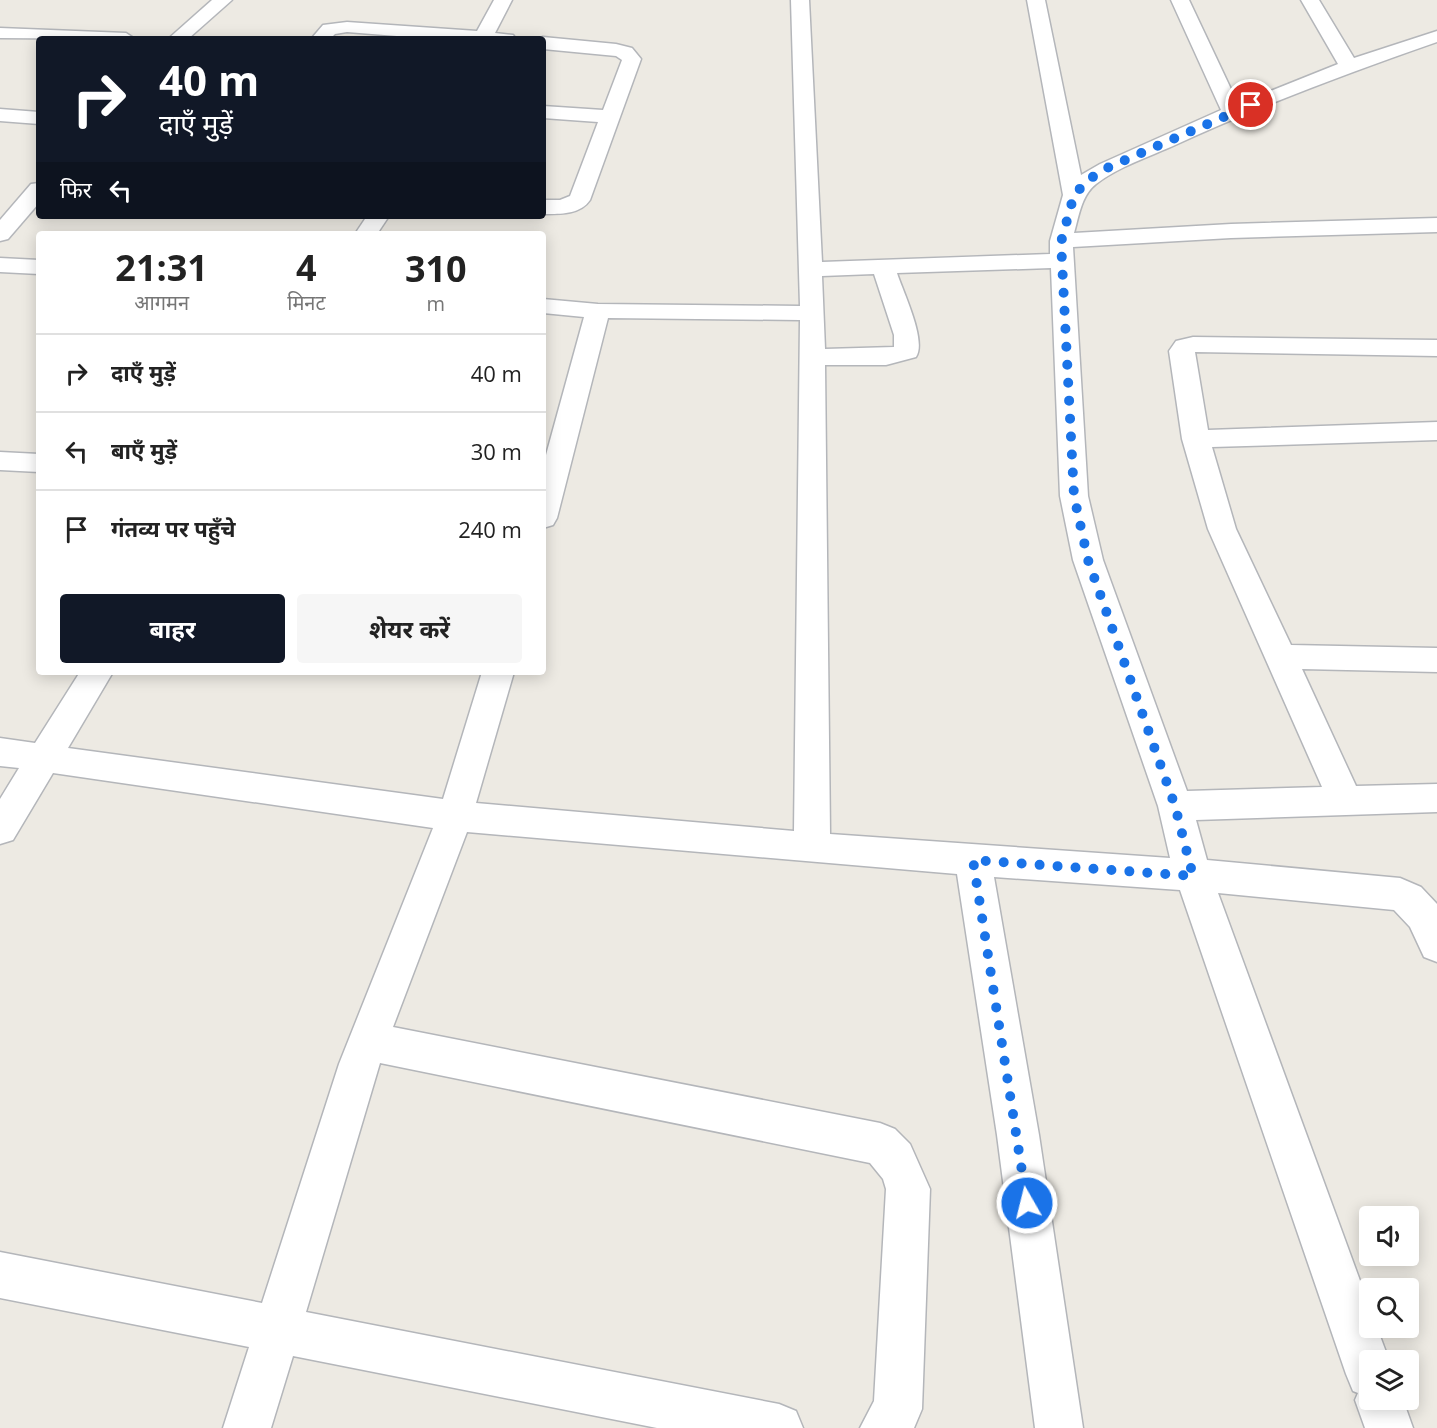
<!DOCTYPE html>
<html lang="hi">
<head>
<meta charset="utf-8">
<style>
  body { margin:0; font-family:"Open Sans","Noto Sans Devanagari",sans-serif; background:#f6f6f6; color:#222; height:100vh; display:flex; flex-direction:column; font-size:22px; white-space:nowrap }
  * { box-sizing:border-box; margin:0 }
  p { font-size:20px; color:#767676 }
  .icon { flex:none; width:33px; height:33px; fill:none; stroke:currentColor; stroke-width:2; stroke-linecap:round; stroke-linejoin:round }
  .map { position:relative; flex:1; overflow:hidden }
  .sheet { position:absolute; left:36px; top:231px; width:510px; height:444px; display:flex; flex-direction:column; background:#fff; border-radius:6px; box-shadow:0 3px 15px #0003 }
  .sheet>* { flex:none }
  .top-card { position:absolute; left:36px; top:36px; width:510px; height:183px; border-radius:6px; box-shadow:0 3px 15px #0003; background:#111827; color:#fff; overflow:hidden }
  .controls { position:absolute; left:1359px; top:1206px; display:grid; gap:12px }
  .controls a { display:grid; place-items:center; width:60px; height:60px; border-radius:6px; background:#fff; box-shadow:0 3px 15px #0003; font-size:30px }
  .pin { position:absolute; display:grid; place-items:center; width:51px; height:51px; color:#fff; margin:-26px; border:3px solid #fff; border-radius:50%; box-shadow:0 2px 6px #0007 }
  .me { position:absolute; width:66px; margin:-33px; rotate:352deg; stroke-linejoin:round; filter:drop-shadow(0 0 4px #0008) }
  .turn { display:flex; align-items:center; gap:21px; height:126px; padding:0 24px; font-size:27px }
  .turn .icon { width:78px; height:78px; stroke-width:2.5 }
  .turn b { display:block; font-size:42px; line-height:51px }
  .then { display:flex; align-items:center; height:57px; padding:0 24px; background:#0003; gap:12px; font-size:22px }
  .eta { display:flex; justify-content:space-evenly; align-items:center; height:102px; text-align:center }
  .eta b { font-size:36px; font-weight:700; line-height:42px }
  .button { display:flex; gap:12px; margin-top:auto; padding:12px 24px }
  .button a { flex:1; height:69px; border-radius:6px; background:#111827; color:#fff; font-size:24px; font-weight:700; line-height:69px; text-align:center }
  .button a+a { background:#f6f6f6; color:#222 }
  ul { padding:0; list-style:none }
  li { display:flex; align-items:center; gap:18px; height:78px; padding:0 24px; border-top:2px solid #e0e0e0 }
  li div { flex:1 }
  li b { display:block; font-size:22px }
  li em { font-style:normal }
  .map>svg:first-child { display:block }
</style>
</head>
<body>
<div class="map">
<svg width="1437" height="1428" viewBox="0 0 1437 1428">
  <rect width="100%" height="100%" fill="#edeae3"/>
  <g fill="none" stroke-linecap="round" stroke-linejoin="round">
    <!-- minor casing -->
    <g stroke="#b4b6ba" stroke-width="3">
      <g id="minor">
        <path d="M 212,0 L 232,0 L 188,39 L 168,39 Z"/>
        <path d="M 494,0 L 512,0 L 495,33 L 513,35 L 516,39 L 434,39 L 347,32 L 335,34 L 330,39 L 311,39 L 323,25 L 347,22 L 477,31 Z"/>
        <path d="M 791,0 L 809,0 L 822,262 L 1050,254 L 1050,241 L 1063,195 L 1027,0 L 1045,0 L 1081,175 L 1100,164 L 1221,110 L 1171,0 L 1189,0 L 1238,104 L 1338,64 L 1301,0 L 1319,0 L 1354,58 L 1437,31 L 1437,42 C 1348,73 1259,106 1173,146 C 1148,157 1118,167 1096,184 C 1081,196 1079,216 1074,233 L 1231,224 L 1437,218 L 1437,232 L 1231,238 L 1073,247 L 1088,496 L 1103,560 L 1187,791 L 1322,787 L 1208,529 L 1182,439 L 1169,351 L 1176,341 L 1193,337 L 1437,340 L 1437,356 L 1195,352 L 1208,430 L 1437,422 L 1437,440 L 1212,447 L 1236,529 L 1291,645 L 1437,648 L 1437,672 L 1302,669 L 1356,786 L 1437,784 L 1437,812 L 1196,820 L 1207,860 L 1400,878 L 1421,887 L 1437,904 L 1437,962 L 1424,957 L 1410,927 L 1394,910 L 1218,893 L 1370,1308 L 1370,1328 L 1377,1328 L 1389,1360 L 1370,1360 L 1370,1400 L 1403,1400 L 1413,1428 L 1365,1428 L 1355,1400 L 1358,1393 L 1353,1391 L 1346,1374 L 1180,890 L 994,877 L 1039,1135 L 1083,1428 L 1035,1428 L 997,1135 L 957,874 L 467,832 L 393,1027 L 880,1123 L 895,1129 L 910,1144 L 930,1189 L 922,1409 L 914,1428 L 860,1428 L 874,1401 L 886,1189 L 883,1179 L 870,1163 L 380,1063 L 306,1312 L 779,1404 L 796,1411 L 803,1428 L 657,1428 L 293,1356 L 271,1428 L 223,1428 L 249,1347 L 0,1298 L 0,1252 L 262,1303 L 339,1064 L 433,828 L 53,773 L 13,840 L 0,844 L 0,799 L 19,768 L 0,766 L 0,738 L 35,743 L 80,672 L 113,672 L 68,748 L 443,799 L 482,672 L 514,672 L 476,803 L 794,831 L 800,320 L 608,318 L 557,518 L 553,525 L 543,528 L 543,466 L 584,317 L 543,313 L 543,299 L 598,304 L 800,306 ZM 1051,268 L 1060,496 L 1073,560 L 1158,806 L 1170,858 L 830,834 L 825,365 L 886,365 L 916,357 C 927,341 903,292 897,273 ZM 874,274 L 894,335 L 894,347 L 825,349 L 822,276 Z"/>
        <path d="M 0,28 L 126,33 L 135,39 L 0,38 Z"/>
        <path d="M 543,37 L 616,44 L 632,48 L 641,59 L 590,200 C 580,215 559,214 543,214 L 543,200 L 560,200 L 570,196 L 598,122 L 543,118 L 543,106 L 603,110 L 622,60 L 616,56 L 543,49 L 543,39 L 537,39 Z"/>
        <path d="M 0,109 L 39,112 L 39,124 L 0,121 Z"/>
        <path d="M 39,183 L 39,203 L 8,239 L 0,241 L 0,220 L 31,184 Z"/>
        <path d="M 367,216 L 389,216 L 377,234 L 355,234 Z"/>
        <path d="M 0,258 L 39,260 L 39,274 L 0,272 Z"/>
        <path d="M 0,452 L 39,454 L 39,472 L 0,470 Z"/>
      </g>
    </g>
    <!-- minor -->
    <use href="#minor" fill="#fff" fill-rule="evenodd"/>
  </g>
  <g fill="none" stroke-linecap="round" stroke-linejoin="round">
    <!-- route -->
    <path stroke="#1a73e8" stroke-width="10" stroke-dasharray="0 18" d="M 1027,1203 L 973,860 L 1193,876 L 1175,806 L 1088,560 L 1074,496 L 1061,242 L 1074,195 L 1088,180 L 1107,168 L 1251,105"/>
  </g>
</svg>
<div class="controls">
<a><svg class="icon" aria-label="sound" viewBox="0 0 24 24"><path d="M4 9h4l5-4v14l-5-4H4zM17 9q2 3 0 6"/></svg></a>
<a><svg class="icon" aria-label="search" viewBox="0 0 24 24"><circle cx="10" cy="10" r="6"/><path d="M15 15l6 6"/></svg></a>
<a><svg class="icon" aria-label="layers" viewBox="0 0 24 24"><path d="M12 4l9 5-9 5-9-5zM3 14l9 5 9-5"/></svg></a>
</div>
<div class="pin" style="left:1251px;top:105px;background:#d93025"><svg class="icon" aria-label="arrive" viewBox="0 0 24 24"><path d="M6 21V4h12l-3 4 3 4H6"/></svg></div>
<svg class="me" style="left:1027px;top:1203px" viewBox="-20 -20 40 40"><circle r="17" fill="#1a73e8" stroke="#fff" stroke-width="3"/><path d="M0-11L8 9 0 5-8 9z" fill="#fff"/></svg>
<div class="top-card">
<div class="turn"><svg class="icon" aria-label="right" viewBox="0 0 24 24"><path d="M7 20v-9h11M14 6l5 5-5 5"/></svg><div><b>40 m</b>दाएँ मुड़ें</div></div>
<div class="then">फिर<svg class="icon" aria-label="left" viewBox="0 0 24 24"><path d="M17 20v-9H6M10 6l-5 5 5 5"/></svg></div>
</div>
<section class="sheet">
<div class="eta">
<div><b>21:31</b><p>आगमन</p></div>
<div><b>4</b><p>मिनट</p></div>
<div><b>310</b><p>m</p></div>
</div>
<ul>
<li><svg class="icon" aria-label="right" viewBox="0 0 24 24"><path d="M7 20v-9h11M14 6l5 5-5 5"/></svg><div><b>दाएँ मुड़ें</b></div><em>40 m</em></li>
<li><svg class="icon" aria-label="left" viewBox="0 0 24 24"><path d="M17 20v-9H6M10 6l-5 5 5 5"/></svg><div><b>बाएँ मुड़ें</b></div><em>30 m</em></li>
<li><svg class="icon" aria-label="arrive" viewBox="0 0 24 24"><path d="M6 21V4h12l-3 4 3 4H6"/></svg><div><b>गंतव्य पर पहुँचे</b></div><em>240 m</em></li>
</ul>
<div class="button"><a>बाहर</a><a>शेयर करें</a></div>
</section>
</div>
</body>
</html>
